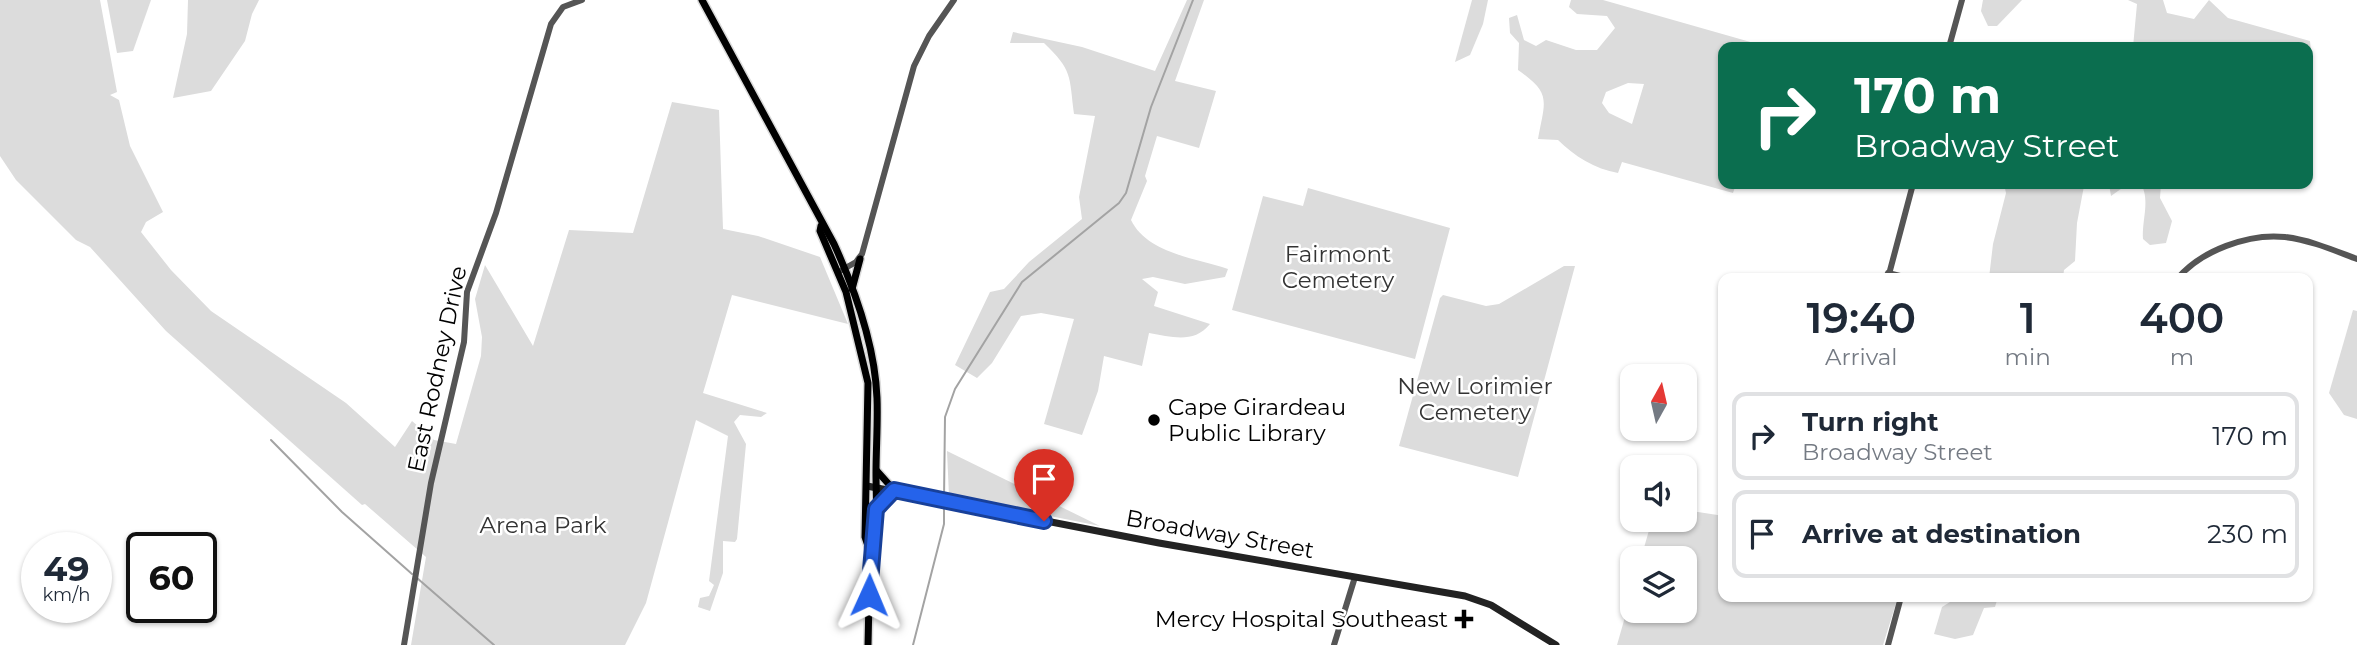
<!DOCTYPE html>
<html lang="en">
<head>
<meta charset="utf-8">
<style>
  body { margin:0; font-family:Montserrat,sans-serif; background:#f6f6f7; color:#1f2937; height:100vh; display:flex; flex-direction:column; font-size:26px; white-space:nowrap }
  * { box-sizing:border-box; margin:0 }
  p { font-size:23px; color:#747a83 }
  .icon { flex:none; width:38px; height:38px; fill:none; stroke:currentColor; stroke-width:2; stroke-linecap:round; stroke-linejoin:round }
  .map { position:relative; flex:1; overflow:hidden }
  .side { position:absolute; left:1718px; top:273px; width:595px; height:329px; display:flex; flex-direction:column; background:#fff; border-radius:14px; box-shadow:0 2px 5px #0004 }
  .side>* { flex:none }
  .hud { position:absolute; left:1718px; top:42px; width:595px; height:147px; border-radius:14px; box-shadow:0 2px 5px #0004; background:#0b6e4f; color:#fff; overflow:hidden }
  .needle { width:46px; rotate:8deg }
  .buttons { position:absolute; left:1620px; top:364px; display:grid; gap:14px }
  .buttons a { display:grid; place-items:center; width:77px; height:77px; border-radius:14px; background:#fff; box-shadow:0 2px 5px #0004; font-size:35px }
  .speed { position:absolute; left:21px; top:532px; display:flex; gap:14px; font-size:35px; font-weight:700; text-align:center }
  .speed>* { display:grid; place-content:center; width:91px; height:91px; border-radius:50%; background:#fff; box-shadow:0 2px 5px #0004; line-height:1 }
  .speed small { font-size:18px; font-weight:400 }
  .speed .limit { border:4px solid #111; border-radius:10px; background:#fff; color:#111 }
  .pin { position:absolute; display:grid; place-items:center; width:60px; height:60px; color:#fff; margin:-72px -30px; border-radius:50% 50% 50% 0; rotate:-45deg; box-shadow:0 0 7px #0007 }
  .pin .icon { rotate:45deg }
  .me { position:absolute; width:77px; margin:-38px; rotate:1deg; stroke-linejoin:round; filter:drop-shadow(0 0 5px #0008) }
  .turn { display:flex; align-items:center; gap:24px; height:147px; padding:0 21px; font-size:32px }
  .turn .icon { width:91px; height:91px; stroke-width:2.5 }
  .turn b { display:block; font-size:49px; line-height:60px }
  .eta { display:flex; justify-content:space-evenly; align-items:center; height:119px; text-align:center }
  .eta b { font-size:42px; font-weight:600; line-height:49px }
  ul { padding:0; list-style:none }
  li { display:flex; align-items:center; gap:21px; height:88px; margin:0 14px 10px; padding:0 7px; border:4px solid #e0e1e3; border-radius:14px }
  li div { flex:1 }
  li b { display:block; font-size:26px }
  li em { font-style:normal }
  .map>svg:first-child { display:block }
</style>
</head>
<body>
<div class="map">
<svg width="2357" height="645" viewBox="0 0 2357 645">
  <rect width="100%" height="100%" fill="#fff"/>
  <!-- green -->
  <g fill="#dcdcdc" fill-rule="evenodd">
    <path d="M 0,0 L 100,0 L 117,92 L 110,95 L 119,100 L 130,146 L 163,212 L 146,222 L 141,232 L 171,270 L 211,311 L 346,403 L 395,447 L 412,421 L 434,440 L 456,444 L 481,356 L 482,337 L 475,299 L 485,265 L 533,346 L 569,230 L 633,233 L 672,102 L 719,110 L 723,229 L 758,236 L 820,257 L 848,324 L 732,295 L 703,393 L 767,413 L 761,417 L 740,415 L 734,422 L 746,444 L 737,539 L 735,542 L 723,541 L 723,573 L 710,611 L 698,607 L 700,598 L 709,596 L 714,585 L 709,581 L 728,436 L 696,420 L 646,603 L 625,645 L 411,645 L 426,557 L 365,504 L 362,505 L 166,331 L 90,247 L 76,240 L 16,180 L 0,156 Z"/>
    <path d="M 107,0 L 151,0 L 133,51 L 117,53 Z"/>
    <path d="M 188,0 L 259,0 L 252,14 L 245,41 L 211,91 L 173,98 L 187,34 Z"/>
    <path d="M 1187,0 L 1204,0 L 1175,81 L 1216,91 L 1199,148 L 1157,136 L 1145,176 L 1147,181 L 1131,220 C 1147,253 1195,258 1228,269 L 1225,277 L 1185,284 L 1153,277 L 1142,279 L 1158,292 L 1154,306 L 1210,324 C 1194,344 1172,337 1149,333 L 1142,366 L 1104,356 L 1098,391 L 1082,435 L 1044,424 L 1074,319 L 1041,313 L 1021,316 L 992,363 L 977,378 L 955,365 L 990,292 L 1004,289 L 1029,262 L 1082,219 L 1079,197 L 1095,116 L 1074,114 C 1069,75 1073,71 1044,43 L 1010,43 L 1013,32 L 1082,47 L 1155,71 Z"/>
    <path d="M 1472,0 L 1488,0 L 1483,24 L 1470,55 L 1455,62 Z"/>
    <path d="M 1571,0 L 1603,0 L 1761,45 L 1724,47 L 1724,184 L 1736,184 L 1733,193 L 1622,162 L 1618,173 C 1595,169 1574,156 1558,140 L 1538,139 C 1545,100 1552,94 1518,70 L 1519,43 L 1510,33 L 1509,18 L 1517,15 L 1524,40 L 1536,46 L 1546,40 L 1576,50 L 1597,50 L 1615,28 L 1607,16 L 1577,14 L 1569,7 ZM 1628,83 L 1644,84 L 1632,124 L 1609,113 L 1602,103 L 1606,92 Z"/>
    <path d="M 1983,0 L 2022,0 L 1997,26 L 1988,26 L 1981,11 Z"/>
    <path d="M 2128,0 L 2163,0 L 2167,13 L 2194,19 L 2209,0 L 2228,18 L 2310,41 L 2313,70 L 2308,71 L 2308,47 L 2133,47 L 2137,4 Z"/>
    <path d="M 2004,184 L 2084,186 L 2077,223 L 2075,261 L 2064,270 L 2063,278 L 1989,278 L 1993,244 L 2006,193 Z"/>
    <path d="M 2109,184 L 2161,184 L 2160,198 L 2172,221 L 2166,243 L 2150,245 L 2143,239 C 2142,220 2149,205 2143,188 L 2125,186 L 2111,196 Z"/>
    <path d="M 1308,188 L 1450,228 L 1415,359 L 1232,310 L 1263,196 L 1303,206 Z"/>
    <path d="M 1564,266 L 1575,266 L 1518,477 L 1399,446 L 1440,298 L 1443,295 L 1486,306 L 1499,304 Z"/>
    <path d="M 2353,310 L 2357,311 L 2357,419 L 2344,415 L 2329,393 Z"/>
    <path d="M 947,451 L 1100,526 L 949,496 Z"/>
    <path d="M 1685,510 L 1724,516 L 1724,597 L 1898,597 L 1883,645 L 1617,645 L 1633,589 L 1633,611 L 1685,611 L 1685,558 L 1641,558 L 1652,520 L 1685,520 Z"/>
    <path d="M 1958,597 L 1998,597 L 1995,607 L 1984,608 L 1973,635 L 1955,639 L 1934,634 L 1942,607 Z"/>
  </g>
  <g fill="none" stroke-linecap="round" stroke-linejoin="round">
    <!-- stream -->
    <g stroke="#a3a3a3" stroke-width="2">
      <path d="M 271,440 L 342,512 L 412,574"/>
      <path d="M 944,499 L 945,417 L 955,389 L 1022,282 L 1119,203 L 1126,193 L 1151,107 L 1193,0"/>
      <path d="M 417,578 L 494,645"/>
      <path d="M 913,645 L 944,524 L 944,504"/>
    </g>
    <!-- primary casing -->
    <g stroke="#dbdbdb" stroke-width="10">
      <g id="primary">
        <path d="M 702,0 L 834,244 C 855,290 875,347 877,398 C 878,423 876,448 876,473 C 876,500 879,528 870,553 L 868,645"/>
        <path d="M 821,226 L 820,231 L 846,292 L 868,383 L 865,537 L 870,552"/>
        <path d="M 852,289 L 860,259"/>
        <path d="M 876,508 L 894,490 L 877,471"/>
      </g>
    </g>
    <!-- tertiary -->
    <g stroke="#555" stroke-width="6">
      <path d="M 1949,47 L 1962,0"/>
      <path d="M 842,270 L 856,262 L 862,254 L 914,66 L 929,36 L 954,0"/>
      <path d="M 1888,273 L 1908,278"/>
      <path d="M 1888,278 L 1913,184"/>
      <path d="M 2178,278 C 2201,251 2248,233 2285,237 C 2310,240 2333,250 2357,259"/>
      <path d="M 404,645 L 431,483 L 464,342 L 467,292 L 496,213 L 551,24 L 563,7 L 582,0"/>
      <path d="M 1334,645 L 1355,577"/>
      <path d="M 1888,645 L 1901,597"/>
    </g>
    <!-- secondary -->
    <path stroke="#222" stroke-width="7" d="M 867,486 L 1159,543 L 1465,596 L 1491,605 L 1556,645"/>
    <!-- primary -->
    <use href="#primary" stroke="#000" stroke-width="7"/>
  </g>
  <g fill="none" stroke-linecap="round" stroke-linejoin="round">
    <!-- route casing -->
    <g stroke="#184099" stroke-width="18">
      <path id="route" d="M 869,595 L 876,509 L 894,490 L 1044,521"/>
    </g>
    <!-- route -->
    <use href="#route" stroke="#2563eb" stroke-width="12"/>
  </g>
  <!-- markers -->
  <g fill="#000" stroke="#fff" stroke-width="2.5">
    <circle cx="1154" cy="420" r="7"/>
    <path d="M1460.5 608.5h7v7h7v7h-7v7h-7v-7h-7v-7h7z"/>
  </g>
  <g text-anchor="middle" stroke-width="5" stroke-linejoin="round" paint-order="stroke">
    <!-- park labels -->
    <g font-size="23" fill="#333" stroke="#fff">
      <text x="1338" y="262">Fairmont<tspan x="1338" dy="26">Cemetery</tspan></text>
      <text x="1475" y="394">New Lorimier<tspan x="1475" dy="26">Cemetery</tspan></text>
      <text x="543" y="533">Arena Park</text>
    </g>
    <!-- street labels -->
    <g font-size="23" fill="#000" stroke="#fff">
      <text transform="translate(437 369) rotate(-78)" y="8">East Rodney Drive</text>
      <text transform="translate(1220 534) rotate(10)" y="8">Broadway Street</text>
    </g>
    <!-- poi labels -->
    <g font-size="23" fill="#000" stroke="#fff" text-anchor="start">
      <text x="1168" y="415">Cape Girardeau<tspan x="1168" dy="26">Public Library</tspan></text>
      <text x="1448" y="627" text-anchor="end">Mercy Hospital Southeast</text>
    </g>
  </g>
</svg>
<div class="buttons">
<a><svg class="needle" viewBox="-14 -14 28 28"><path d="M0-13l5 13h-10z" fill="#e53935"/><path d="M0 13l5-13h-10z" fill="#747a83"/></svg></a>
<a><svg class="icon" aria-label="sound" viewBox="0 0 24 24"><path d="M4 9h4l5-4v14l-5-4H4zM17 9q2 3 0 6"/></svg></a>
<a><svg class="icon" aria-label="layers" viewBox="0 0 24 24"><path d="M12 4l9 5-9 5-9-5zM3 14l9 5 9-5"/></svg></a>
</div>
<div class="speed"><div>49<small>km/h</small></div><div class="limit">60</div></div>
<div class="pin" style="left:1044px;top:521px;background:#d93025"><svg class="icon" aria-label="arrive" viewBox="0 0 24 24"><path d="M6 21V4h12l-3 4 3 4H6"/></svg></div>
<svg class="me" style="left:869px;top:595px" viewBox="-20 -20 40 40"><path d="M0-17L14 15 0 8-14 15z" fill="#2563eb" stroke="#fff" stroke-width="4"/></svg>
<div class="hud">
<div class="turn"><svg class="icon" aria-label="right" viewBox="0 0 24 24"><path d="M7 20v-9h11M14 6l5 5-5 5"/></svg><div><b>170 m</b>Broadway Street</div></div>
</div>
<section class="side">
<div class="eta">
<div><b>19:40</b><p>Arrival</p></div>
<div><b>1</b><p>min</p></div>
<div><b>400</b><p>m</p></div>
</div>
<ul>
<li><svg class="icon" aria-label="right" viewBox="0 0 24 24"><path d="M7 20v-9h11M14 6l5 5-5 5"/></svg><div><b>Turn right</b><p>Broadway Street</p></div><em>170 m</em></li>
<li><svg class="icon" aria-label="arrive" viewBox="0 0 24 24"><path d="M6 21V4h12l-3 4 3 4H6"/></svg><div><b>Arrive at destination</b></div><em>230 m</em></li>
</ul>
</section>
</div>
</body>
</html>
